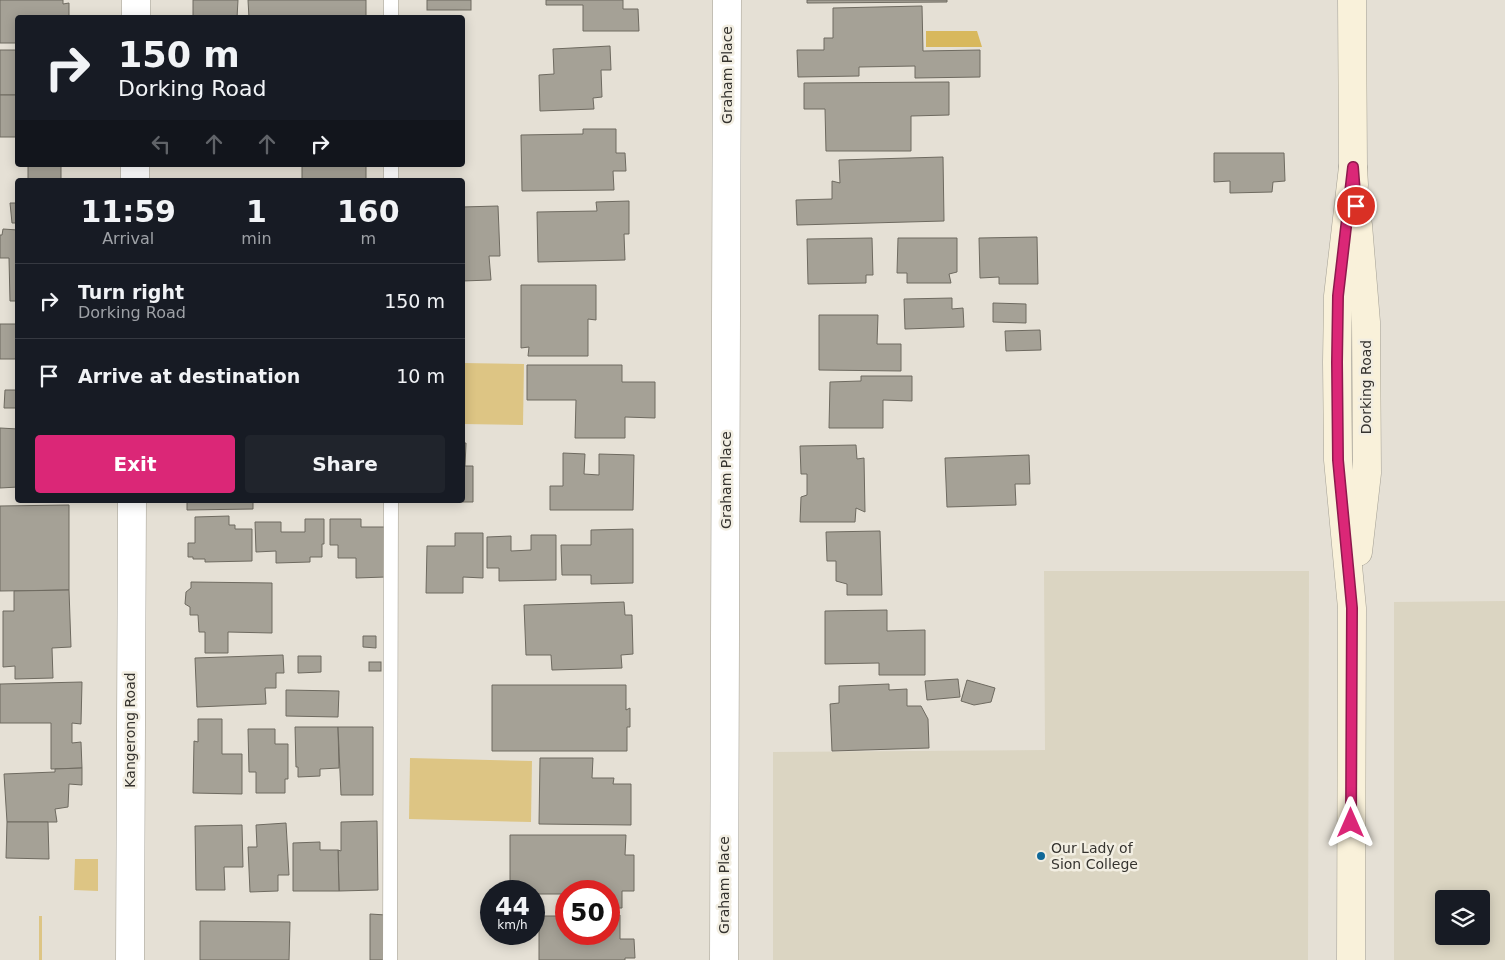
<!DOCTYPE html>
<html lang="en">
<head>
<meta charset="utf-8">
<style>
  body { margin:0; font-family:"DejaVu Sans",sans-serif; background:#20242c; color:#f1f3f6; height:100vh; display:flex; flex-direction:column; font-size:19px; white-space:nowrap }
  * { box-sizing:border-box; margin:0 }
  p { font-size:16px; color:#9ea1a6 }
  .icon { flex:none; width:28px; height:28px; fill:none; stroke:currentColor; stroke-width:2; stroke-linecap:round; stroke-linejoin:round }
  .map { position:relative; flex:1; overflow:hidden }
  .details { position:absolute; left:15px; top:178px; width:450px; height:325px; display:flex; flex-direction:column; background:#171b24; border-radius:5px; box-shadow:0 2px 12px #0003 }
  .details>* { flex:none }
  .banner { position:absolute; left:15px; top:15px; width:450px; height:152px; border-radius:5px; box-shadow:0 2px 12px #0003; background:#171b24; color:#f1f3f6; overflow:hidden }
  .fabs { position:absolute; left:1435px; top:890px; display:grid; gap:10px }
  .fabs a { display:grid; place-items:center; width:55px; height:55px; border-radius:5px; background:#171b24; box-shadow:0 2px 12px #0003; font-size:25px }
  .speed { position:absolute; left:480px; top:880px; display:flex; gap:10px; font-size:25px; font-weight:700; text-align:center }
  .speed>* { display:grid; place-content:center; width:65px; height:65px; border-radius:50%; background:#171b24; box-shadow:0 2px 12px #0003; line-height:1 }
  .speed small { font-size:12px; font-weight:400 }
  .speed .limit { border:8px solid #d22; background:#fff; color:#111 }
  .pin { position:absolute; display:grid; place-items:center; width:42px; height:42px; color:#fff; margin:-21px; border:2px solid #fff; border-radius:50%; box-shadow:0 1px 5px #0007 }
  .me { position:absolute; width:55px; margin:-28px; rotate:0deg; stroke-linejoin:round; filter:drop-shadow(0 0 4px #0008) }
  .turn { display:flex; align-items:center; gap:18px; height:105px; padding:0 20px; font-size:22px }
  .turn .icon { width:65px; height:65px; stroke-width:2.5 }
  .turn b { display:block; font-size:35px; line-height:42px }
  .lanes { display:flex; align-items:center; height:48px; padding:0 20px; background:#0003; justify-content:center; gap:25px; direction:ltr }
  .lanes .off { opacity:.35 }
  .eta { display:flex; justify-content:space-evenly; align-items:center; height:85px; text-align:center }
  .eta b { font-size:30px; font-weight:700; line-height:35px }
  .button { display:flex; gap:10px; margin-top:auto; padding:10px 20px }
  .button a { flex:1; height:58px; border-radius:5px; background:#db2777; color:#fff; font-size:20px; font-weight:700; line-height:58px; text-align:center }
  .button a+a { background:#20242c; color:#f1f3f6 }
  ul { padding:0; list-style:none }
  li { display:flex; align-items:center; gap:15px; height:75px; padding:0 20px; border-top:1px solid #363941 }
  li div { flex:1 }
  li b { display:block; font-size:19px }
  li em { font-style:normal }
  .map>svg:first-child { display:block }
</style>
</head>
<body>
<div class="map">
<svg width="1505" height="960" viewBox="0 0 1505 960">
  <rect width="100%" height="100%" fill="#e5e0d5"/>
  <!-- built -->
  <g fill="#dbd5c2" fill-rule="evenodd">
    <path d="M 1044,571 L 1309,571 L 1308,960 L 773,960 L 773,752 L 1045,750 Z"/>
    <path d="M 1505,601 L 1505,960 L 1394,960 L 1394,602 ZM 1444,899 L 1481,899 L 1481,936 L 1444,936 Z"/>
  </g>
  <!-- green -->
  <g fill="#ddc584">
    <path d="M 463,363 L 524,364 L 523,425 L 463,424 Z"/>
    <path d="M 410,758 L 532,761 L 531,822 L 409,819 Z"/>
    <path d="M 75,859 L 98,859 L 98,891 L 74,890 Z"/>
    <rect x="39" y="916" width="3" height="44"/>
  </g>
  <!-- water -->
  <path fill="#d8b85d" d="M 926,31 L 977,31 L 982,47 L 926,47 Z"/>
  <!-- building -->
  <g fill="#a5a196" stroke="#6e6a60">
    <path d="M 0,0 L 63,0 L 63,4 L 69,3 L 69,18 L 18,18 L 18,43 L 0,43 Z"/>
    <path d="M 193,0 L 238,0 L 237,18 L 193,18 Z"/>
    <path d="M 248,0 L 366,0 L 366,18 L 249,18 Z"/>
    <rect x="427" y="0" width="44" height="10"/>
    <path d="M 546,0 L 623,0 L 623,9 L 638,9 L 639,31 L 583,31 L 583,5 L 546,5 Z"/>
    <path d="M 807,0 L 947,0 L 947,2 L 807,3 Z"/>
    <path d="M 922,6 L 923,51 L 980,50 L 980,77 L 915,78 L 915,66 L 859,67 L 859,76 L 798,77 L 797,50 L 824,50 L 824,38 L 833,38 L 833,8 Z"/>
    <path d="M 610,46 L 611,70 L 601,70 L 602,97 L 593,98 L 594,109 L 540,111 L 539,75 L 554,74 L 553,49 Z"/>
    <rect x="0" y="50" width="18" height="45"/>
    <path d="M 949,82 L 949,115 L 911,116 L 911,151 L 826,151 L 825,109 L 804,109 L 804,83 Z"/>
    <rect x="0" y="95" width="18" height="42"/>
    <path d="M 583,129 L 616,129 L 616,153 L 625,153 L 626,171 L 613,171 L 614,190 L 522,191 L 521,135 L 583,134 Z"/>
    <path d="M 1214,153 L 1284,153 L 1285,181 L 1273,182 L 1272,192 L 1230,193 L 1230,181 L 1214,182 Z"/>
    <path d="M 943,157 L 944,221 L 797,225 L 796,200 L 832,199 L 832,181 L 840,183 L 839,160 Z"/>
    <rect x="28" y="165" width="33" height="15"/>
    <rect x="302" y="165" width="64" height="15"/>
    <path d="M 629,201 L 629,234 L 624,234 L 625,260 L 538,262 L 537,212 L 597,211 L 596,202 Z"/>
    <path d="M 10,203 L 18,203 L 18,223 L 12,223 Z"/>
    <path d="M 498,206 L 500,256 L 489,256 L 491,280 L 462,281 L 462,207 Z"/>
    <path d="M 3,229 L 18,230 L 18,301 L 10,301 L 9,258 L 0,258 L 0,235 L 2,235 Z"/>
    <path d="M 1037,237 L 1038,284 L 999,284 L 999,277 L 980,278 L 979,238 Z"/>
    <path d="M 872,238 L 873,275 L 866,275 L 866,283 L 808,284 L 807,239 Z"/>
    <path d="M 898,238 L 957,238 L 957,272 L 949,274 L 951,283 L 907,283 L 907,273 L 897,273 Z"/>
    <path d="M 521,285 L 596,285 L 596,320 L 588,319 L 588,356 L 528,356 L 529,347 L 521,348 Z"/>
    <path d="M 952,298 L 952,309 L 963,308 L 964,327 L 905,329 L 904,299 Z"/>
    <path d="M 993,303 L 1026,304 L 1026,323 L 993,322 Z"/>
    <path d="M 819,315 L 878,315 L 877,344 L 901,344 L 901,371 L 819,370 Z"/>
    <rect x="0" y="324" width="18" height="35"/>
    <path d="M 1040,330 L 1041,350 L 1006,351 L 1005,331 Z"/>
    <path d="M 527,365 L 622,365 L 622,382 L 655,382 L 655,418 L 625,417 L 625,438 L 575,438 L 576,400 L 527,400 Z"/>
    <path d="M 861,376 L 912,376 L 912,401 L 883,400 L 883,428 L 829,428 L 830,382 L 861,381 Z"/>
    <path d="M 5,390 L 18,390 L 18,408 L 4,408 Z"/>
    <path d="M 0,428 L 18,429 L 18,487 L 0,488 Z"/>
    <path d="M 462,443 L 466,443 L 465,466 L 473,466 L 473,502 L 411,502 L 411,500 L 462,500 Z"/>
    <path d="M 856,445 L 857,459 L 864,458 L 865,512 L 856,508 L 855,522 L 800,522 L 801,497 L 807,495 L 807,474 L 801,474 L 800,446 Z"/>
    <path d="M 563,453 L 585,454 L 584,474 L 599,475 L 599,454 L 634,455 L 633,510 L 550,510 L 550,486 L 563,486 Z"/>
    <path d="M 1029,455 L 1030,484 L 1015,484 L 1016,505 L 947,507 L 945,458 Z"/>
    <path d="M 187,500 L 253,500 L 253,509 L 187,510 Z"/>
    <path d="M 69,505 L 69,590 L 0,591 L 0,506 Z"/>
    <path d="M 229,516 L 229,525 L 235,525 L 235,529 L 252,529 L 252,561 L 205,562 L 205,559 L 193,559 L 193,557 L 188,557 L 188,543 L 195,543 L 195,517 Z"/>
    <path d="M 305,519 L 324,519 L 324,544 L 322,544 L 322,557 L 310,557 L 310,562 L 276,563 L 276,551 L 256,552 L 255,522 L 281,522 L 281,532 L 305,532 Z"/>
    <path d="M 330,519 L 361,519 L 361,527 L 385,527 L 386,577 L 356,578 L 356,558 L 338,558 L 338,545 L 330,545 Z"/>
    <path d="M 633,529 L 633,583 L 591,584 L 591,575 L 562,575 L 561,545 L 591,545 L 591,530 Z"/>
    <path d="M 880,531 L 882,595 L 847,595 L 847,584 L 836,581 L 836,561 L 827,561 L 826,532 Z"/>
    <path d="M 455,533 L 483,533 L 483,578 L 463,577 L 463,593 L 426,593 L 427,546 L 455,546 Z"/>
    <path d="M 531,535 L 556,535 L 556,580 L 499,581 L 499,568 L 487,568 L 487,537 L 511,536 L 511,551 L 531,550 Z"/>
    <path d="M 191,582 L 272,583 L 272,633 L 228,632 L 228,653 L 205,653 L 205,632 L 199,632 L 198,615 L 190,615 L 190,607 L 185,604 L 186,592 L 191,588 Z"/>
    <path d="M 69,590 L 71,647 L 52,648 L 53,678 L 15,679 L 15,666 L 3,667 L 3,611 L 14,611 L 14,591 Z"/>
    <path d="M 624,602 L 625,615 L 632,615 L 633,654 L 621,655 L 622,668 L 552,670 L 551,655 L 526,655 L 524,605 Z"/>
    <path d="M 887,610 L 887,631 L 925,630 L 925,675 L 879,675 L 879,663 L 825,664 L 825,611 Z"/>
    <path d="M 363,636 L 376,636 L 376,648 L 363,647 Z"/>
    <path d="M 283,655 L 284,673 L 276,673 L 276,688 L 265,688 L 266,704 L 197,707 L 195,658 Z"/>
    <path d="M 298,656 L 321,656 L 321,672 L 298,673 Z"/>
    <rect x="369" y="662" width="12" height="9"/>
    <path d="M 958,679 L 960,697 L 927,700 L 925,681 Z"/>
    <path d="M 967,680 L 995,688 L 991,702 L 974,705 L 961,701 Z"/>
    <path d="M 82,682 L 81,724 L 72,723 L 72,743 L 81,742 L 82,768 L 51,769 L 51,723 L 0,723 L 0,684 Z"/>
    <path d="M 889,684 L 889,690 L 907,689 L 907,706 L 921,706 L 928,719 L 929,748 L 832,751 L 830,704 L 839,703 L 839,686 Z"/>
    <path d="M 492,685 L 626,685 L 626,710 L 630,708 L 630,727 L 627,727 L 627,751 L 492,751 Z"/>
    <path d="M 286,690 L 339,691 L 338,717 L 286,716 Z"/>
    <path d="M 198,719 L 222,719 L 222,754 L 242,754 L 242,794 L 193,793 L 194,741 L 198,742 Z"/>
    <path d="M 295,727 L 338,727 L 339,768 L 320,769 L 320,776 L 298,777 L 298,767 L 296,767 Z"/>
    <path d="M 338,727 L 373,727 L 373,795 L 341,795 Z"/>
    <path d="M 248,729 L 275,729 L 275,744 L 288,744 L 288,779 L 285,779 L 285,793 L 256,793 L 256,772 L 249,772 Z"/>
    <path d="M 540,758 L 593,758 L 592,778 L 614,778 L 613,784 L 631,784 L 631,825 L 539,824 Z"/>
    <path d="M 82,768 L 82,785 L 69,784 L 68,807 L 55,809 L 57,822 L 7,822 L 4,774 L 55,772 L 55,769 Z"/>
    <path d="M 377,821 L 378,890 L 339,891 L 338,850 L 341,851 L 341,822 Z"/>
    <path d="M 7,822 L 48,822 L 49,859 L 6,858 Z"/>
    <path d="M 286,823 L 289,875 L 278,875 L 278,891 L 250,892 L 248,847 L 257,847 L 256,825 Z"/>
    <path d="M 242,825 L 243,867 L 224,867 L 225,890 L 196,890 L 195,826 Z"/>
    <path d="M 510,835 L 626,835 L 625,855 L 634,855 L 634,891 L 622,891 L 622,908 L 609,908 L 609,891 L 566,891 L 566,894 L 534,894 L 534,891 L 510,891 Z"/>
    <path d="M 320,842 L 320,850 L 338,850 L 339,891 L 293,891 L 293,843 Z"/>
    <path d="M 370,914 L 386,915 L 386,960 L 370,960 Z"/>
    <path d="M 609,915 L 620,915 L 620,939 L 634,939 L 635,958 L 625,958 L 625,960 L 539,960 L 539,916 L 566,916 L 566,934 L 609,934 Z"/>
    <path d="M 200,921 L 290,922 L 289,960 L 200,960 Z"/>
  </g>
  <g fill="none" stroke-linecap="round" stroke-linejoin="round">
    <!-- service casing -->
    <g stroke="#a4a095" stroke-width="15">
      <g id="service">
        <path d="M 391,18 L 391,0"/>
        <path d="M 391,180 L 391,165"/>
        <path d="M 390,960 L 391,500"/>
      </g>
    </g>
    <!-- minor casing -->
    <g stroke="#a4a095" stroke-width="29">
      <g id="minor">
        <path d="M 136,18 L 136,0"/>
        <path d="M 135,180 L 135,165"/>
        <path d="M 130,960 L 132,500"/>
        <path d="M 724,960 L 727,0"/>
      </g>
    </g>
    <!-- secondary casing -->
    <g stroke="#a4a095" stroke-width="29">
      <g id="secondary">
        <path d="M 1352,0 L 1353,167 L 1354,185"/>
        <path d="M 1358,225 L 1366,322 L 1367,473 L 1358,552"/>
        <path d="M 1351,960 L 1352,608 L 1338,460 L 1337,362 L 1338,296 L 1353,167"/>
      </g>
    </g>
    <!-- service -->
    <use href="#service" stroke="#fff" stroke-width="14"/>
    <!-- minor -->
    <use href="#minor" stroke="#fff" stroke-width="28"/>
    <!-- secondary -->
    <use href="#secondary" stroke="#f9f1da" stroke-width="28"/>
  </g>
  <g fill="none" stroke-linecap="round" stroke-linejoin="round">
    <!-- route casing -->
    <g stroke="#8e194d" stroke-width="12">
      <path id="route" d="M 1351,823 L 1352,608 L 1338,460 L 1337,362 L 1338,296 L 1353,167 L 1356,206"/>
    </g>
    <!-- route -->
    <use href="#route" stroke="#db2777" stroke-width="9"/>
  </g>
  <!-- markers -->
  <circle fill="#0f6898" stroke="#f2eee2" stroke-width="2" cx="1041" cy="856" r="5"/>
  <g text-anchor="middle" stroke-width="5" stroke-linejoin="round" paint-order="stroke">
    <!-- street labels -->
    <g font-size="14" fill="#35332f" stroke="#f2eee2">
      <text transform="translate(727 75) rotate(-90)" y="5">Graham Place</text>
      <text transform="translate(1366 387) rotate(-90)" y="5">Dorking Road</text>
      <text transform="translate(726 480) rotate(-90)" y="5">Graham Place</text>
      <text transform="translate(130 730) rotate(-90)" y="5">Kangerong Road</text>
      <text transform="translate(724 885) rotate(-90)" y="5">Graham Place</text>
    </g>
    <!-- poi labels -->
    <g font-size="14" fill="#35332f" stroke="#f2eee2" text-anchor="start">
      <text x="1051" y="853">Our Lady of<tspan x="1051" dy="16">Sion College</tspan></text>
    </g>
  </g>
</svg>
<div class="fabs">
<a><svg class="icon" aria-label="layers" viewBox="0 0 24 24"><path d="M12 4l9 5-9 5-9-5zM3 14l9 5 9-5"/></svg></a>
</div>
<div class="speed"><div>44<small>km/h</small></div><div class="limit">50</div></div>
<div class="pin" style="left:1356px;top:206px;background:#d93025"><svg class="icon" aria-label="arrive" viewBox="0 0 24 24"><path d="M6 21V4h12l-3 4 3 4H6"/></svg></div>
<svg class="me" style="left:1351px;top:823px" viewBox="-20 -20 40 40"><path d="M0-17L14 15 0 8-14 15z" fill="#db2777" stroke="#fff" stroke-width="4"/></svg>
<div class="banner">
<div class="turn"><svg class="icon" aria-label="right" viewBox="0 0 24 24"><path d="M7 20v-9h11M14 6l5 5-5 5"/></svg><div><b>150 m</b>Dorking Road</div></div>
<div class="lanes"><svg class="icon off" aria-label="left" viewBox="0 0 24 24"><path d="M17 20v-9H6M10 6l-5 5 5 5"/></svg><svg class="icon off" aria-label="ahead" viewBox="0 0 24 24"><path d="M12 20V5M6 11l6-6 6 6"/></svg><svg class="icon off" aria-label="ahead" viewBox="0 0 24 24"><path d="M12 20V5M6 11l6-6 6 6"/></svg><svg class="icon" aria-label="right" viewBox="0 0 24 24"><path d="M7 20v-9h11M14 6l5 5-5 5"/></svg></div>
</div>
<section class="details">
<div class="eta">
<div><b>11:59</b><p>Arrival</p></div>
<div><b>1</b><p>min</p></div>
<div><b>160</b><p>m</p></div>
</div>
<ul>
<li><svg class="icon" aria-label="right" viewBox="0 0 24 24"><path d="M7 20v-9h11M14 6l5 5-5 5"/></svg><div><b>Turn right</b><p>Dorking Road</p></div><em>150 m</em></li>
<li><svg class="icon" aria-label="arrive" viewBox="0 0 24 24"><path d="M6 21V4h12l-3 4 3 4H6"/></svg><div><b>Arrive at destination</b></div><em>10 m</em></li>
</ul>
<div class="button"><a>Exit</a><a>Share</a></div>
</section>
</div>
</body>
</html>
